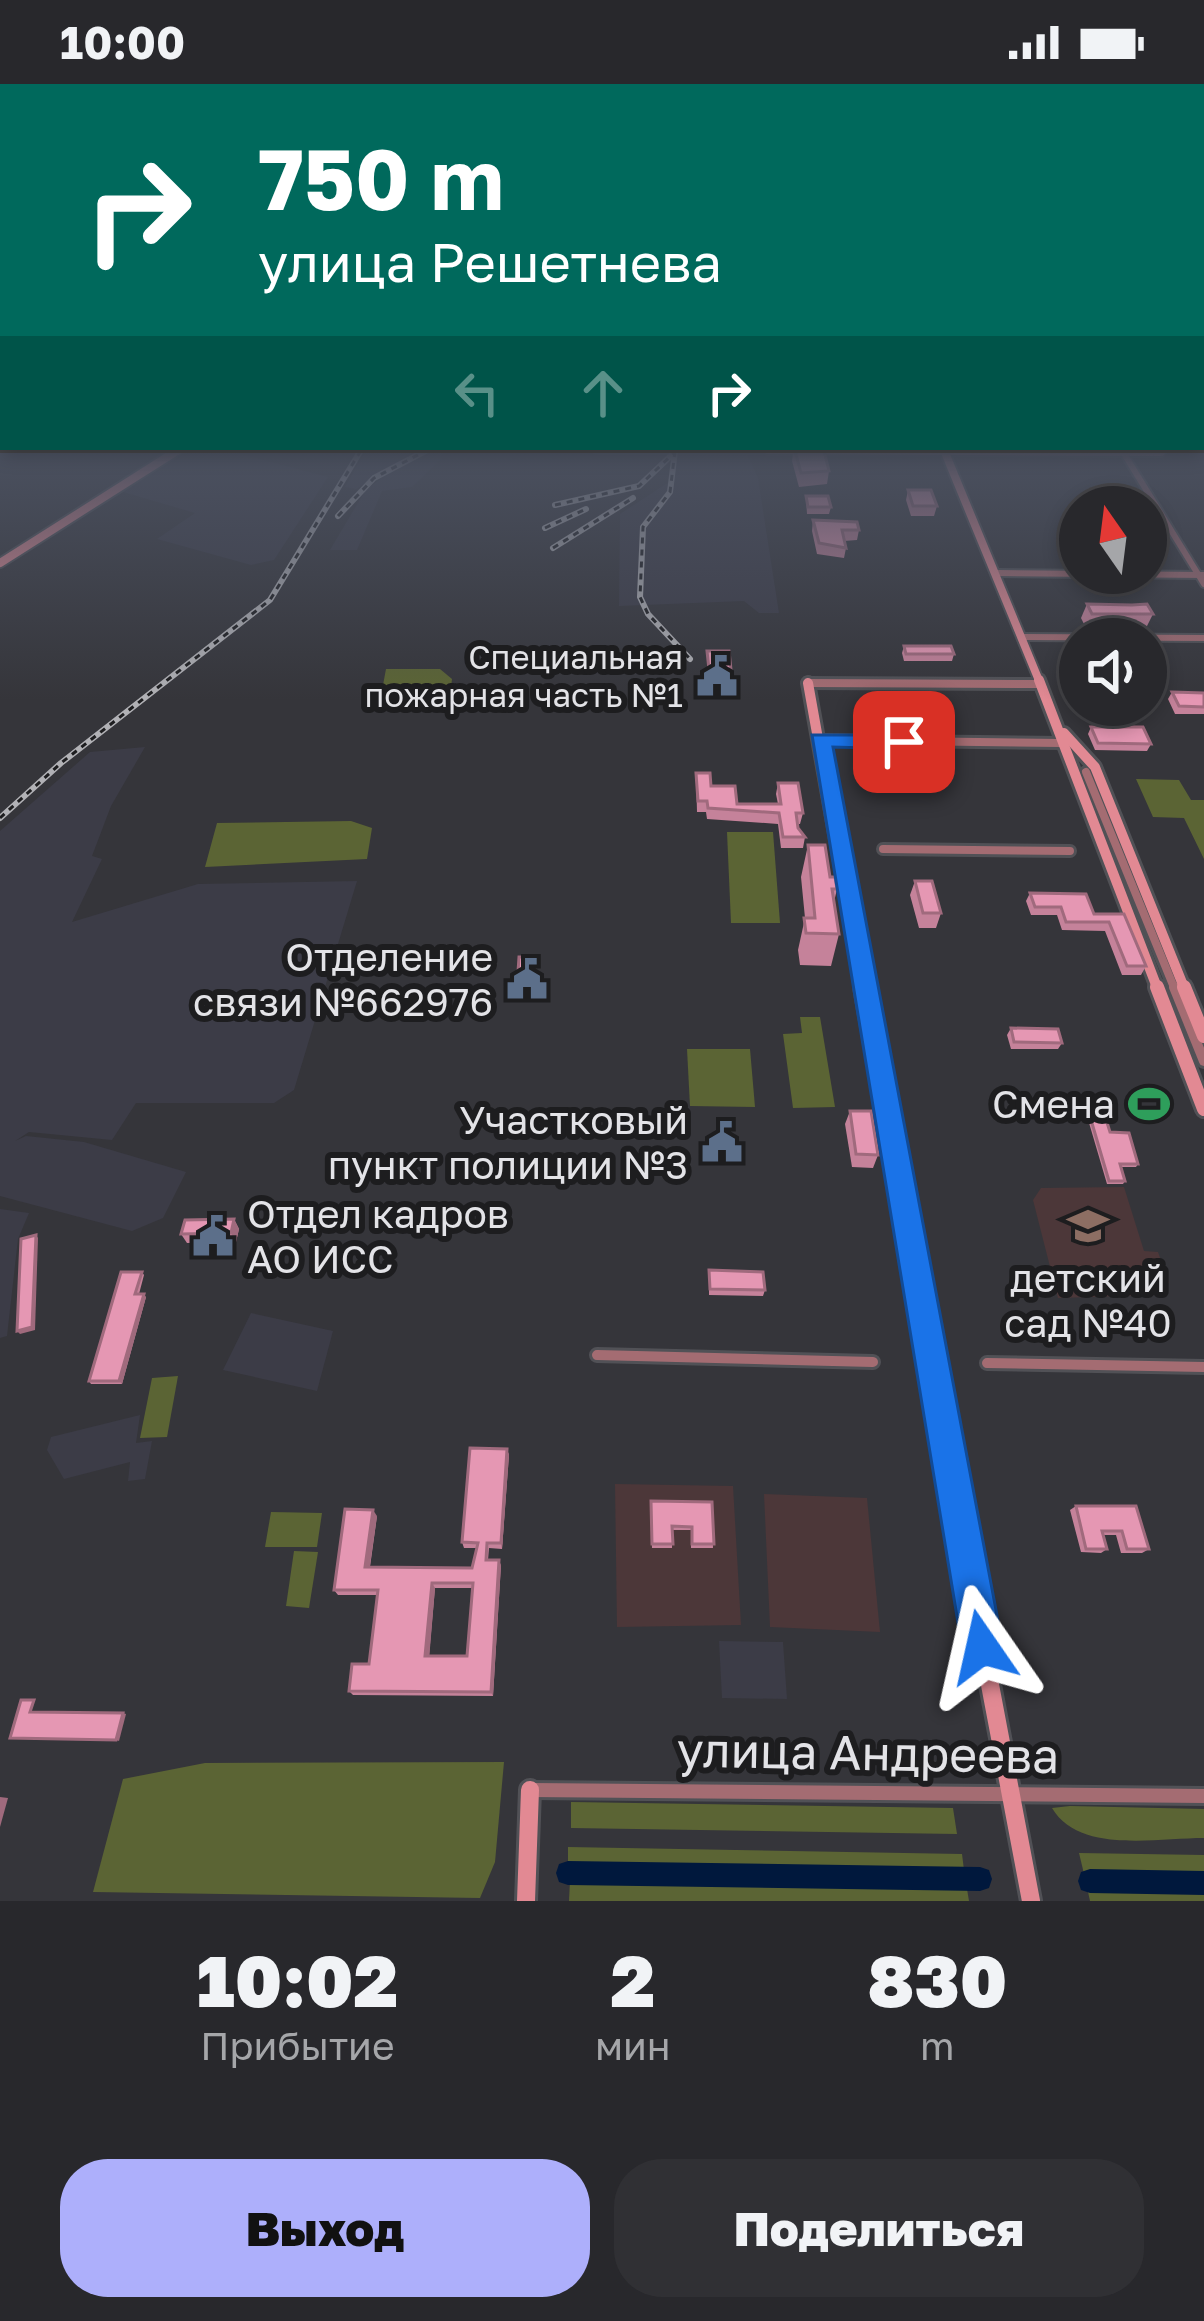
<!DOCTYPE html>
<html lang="ru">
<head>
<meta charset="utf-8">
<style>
  body { margin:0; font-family:"Golos Text",sans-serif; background:#303034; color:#f1f3f6; height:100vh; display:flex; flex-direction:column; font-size:45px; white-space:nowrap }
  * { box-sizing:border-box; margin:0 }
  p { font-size:39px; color:#a5a6a9 }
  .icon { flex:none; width:66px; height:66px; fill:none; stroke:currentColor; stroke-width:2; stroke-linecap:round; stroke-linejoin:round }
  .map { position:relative; height:1817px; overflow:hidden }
  .details { display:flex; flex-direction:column; background:#28282c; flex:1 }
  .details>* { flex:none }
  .guide { position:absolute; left:0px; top:0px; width:1206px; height:366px; box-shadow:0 6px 18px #0003,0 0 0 3px #444448; background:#00695c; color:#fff; overflow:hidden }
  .needle { width:78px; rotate:346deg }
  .fabs { position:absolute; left:1059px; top:402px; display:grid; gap:24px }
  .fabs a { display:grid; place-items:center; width:108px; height:108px; border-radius:50%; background:#28282c; box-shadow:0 6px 18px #0003,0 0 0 3px #444448; font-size:60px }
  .pin { position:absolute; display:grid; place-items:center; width:102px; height:102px; color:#fff; margin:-51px; border-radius:24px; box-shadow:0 6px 18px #0006 }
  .me { position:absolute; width:132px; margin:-66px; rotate:349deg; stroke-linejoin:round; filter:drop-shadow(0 0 9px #0008) }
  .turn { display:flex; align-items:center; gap:42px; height:252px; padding:0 60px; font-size:54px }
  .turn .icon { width:156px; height:156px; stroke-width:2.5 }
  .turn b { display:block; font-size:84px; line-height:102px }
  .lanes { display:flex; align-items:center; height:114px; padding:0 60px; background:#0003; justify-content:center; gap:60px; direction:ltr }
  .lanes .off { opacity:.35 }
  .eta { display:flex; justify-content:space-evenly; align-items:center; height:204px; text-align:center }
  .eta b { font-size:72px; font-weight:800; line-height:84px }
  .cta { display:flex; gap:24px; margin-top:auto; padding:24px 60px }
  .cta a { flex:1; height:138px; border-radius:48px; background:#adaffb; color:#111; font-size:48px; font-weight:800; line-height:138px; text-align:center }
  .cta a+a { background:#303034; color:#f1f3f6 }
  .status { display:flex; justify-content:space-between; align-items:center; height:84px; padding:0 60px; background:#28282c; direction:ltr }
  .status svg { height:33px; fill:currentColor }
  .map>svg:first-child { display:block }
</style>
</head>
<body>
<div class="status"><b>10:00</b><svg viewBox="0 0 49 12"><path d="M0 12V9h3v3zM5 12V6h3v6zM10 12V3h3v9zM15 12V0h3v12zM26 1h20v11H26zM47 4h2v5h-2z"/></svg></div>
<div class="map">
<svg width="1204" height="1817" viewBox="0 0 1204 1817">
  <rect width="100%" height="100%" fill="#35353a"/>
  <!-- built -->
  <g fill="#3c3c47">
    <path d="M 195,363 L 214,363 L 328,393 L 274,476 L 251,481 L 157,455 L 195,429 L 123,408 Z"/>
    <path d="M 368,363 L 422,363 L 356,405 L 345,403 Z"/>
    <path d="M 437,365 L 443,368 L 440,376 L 412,403 L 382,407 L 357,466 L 330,466 L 365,407 L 391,387 Z"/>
    <path d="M 747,369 L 758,394 L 779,529 L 759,529 L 744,517 L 619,522 L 620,430 L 672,396 L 678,371 Z"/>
    <path d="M 145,663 L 111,722 L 92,772 L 102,775 L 72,838 L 198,800 L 357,797 L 294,1006 L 274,1019 L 136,1019 L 112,1056 L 29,1048 L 15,1057 L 26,1052 L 84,1058 L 186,1088 L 163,1134 L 132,1147 L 0,1112 L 0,747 L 90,668 Z"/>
    <path d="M 0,1125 L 29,1129 L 18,1155 L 7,1252 L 0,1254 Z"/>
    <path d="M 251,1229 L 333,1247 L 317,1307 L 223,1286 Z"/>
    <path d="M 140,1331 L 136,1359 L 152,1357 L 145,1395 L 128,1397 L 130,1378 L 64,1395 L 47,1366 L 51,1353 Z"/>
    <path d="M 719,1557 L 783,1558 L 787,1615 L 722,1614 Z"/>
  </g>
  <!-- education -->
  <g fill="#4c3739">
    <path d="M 1124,1103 L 1144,1167 L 1158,1168 L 1169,1199 L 1154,1199 L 1157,1211 L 1058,1214 L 1033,1116 L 1041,1104 Z"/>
    <path d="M 615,1400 L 733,1402 L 741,1541 L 617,1543 Z"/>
    <path d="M 764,1410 L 867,1414 L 880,1548 L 770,1543 Z"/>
  </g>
  <!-- green -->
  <g fill="#5b6434">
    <path d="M 386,585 L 440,585 L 452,595 L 449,620 L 381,612 Z"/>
    <path d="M 1136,695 L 1179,696 L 1191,716 L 1204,716 L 1204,775 L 1184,734 L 1153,733 Z"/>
    <path d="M 351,737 L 372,744 L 367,775 L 205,783 L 217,739 Z"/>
    <path d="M 727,748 L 773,748 L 780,839 L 731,839 Z"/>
    <path d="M 800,933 L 820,933 L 835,1023 L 793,1024 L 783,950 L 802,949 Z"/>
    <path d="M 687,965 L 750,965 L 755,1023 L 690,1022 Z"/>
    <path d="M 178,1292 L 167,1353 L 140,1354 L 152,1294 Z"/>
    <path d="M 271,1428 L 322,1429 L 317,1463 L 265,1463 Z"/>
    <path d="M 294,1467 L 318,1468 L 309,1524 L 286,1522 Z"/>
    <path d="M 504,1678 L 495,1778 L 480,1814 L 93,1808 L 123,1695 L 205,1679 Z"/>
    <path d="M 571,1718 L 953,1724 L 957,1750 L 571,1744 Z"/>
    <path d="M 1070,1722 L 1204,1725 L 1204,1754 C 1156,1754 1079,1770 1052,1724 Z"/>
    <path d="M 568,1763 L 962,1770 L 965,1794 L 568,1780 Z"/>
    <path d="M 1079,1769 L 1204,1771 L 1204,1795 L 1085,1794 Z"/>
    <path d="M 570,1797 L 967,1805 L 969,1817 L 569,1817 Z"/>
    <path d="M 1087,1803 L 1204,1805 L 1204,1817 L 1090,1817 Z"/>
  </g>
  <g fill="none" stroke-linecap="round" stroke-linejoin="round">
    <!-- river -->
    <g fill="#00183d" fill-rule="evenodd">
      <path d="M 568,1777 L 980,1783 L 989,1786 L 992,1795 L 989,1804 L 980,1807 L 568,1801 L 559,1798 L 556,1789 L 559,1780 Z"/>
      <path d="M 1090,1785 L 1204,1787 L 1204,1811 L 1090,1809 L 1081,1806 L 1078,1797 L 1081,1788 Z"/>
    </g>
    <!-- street-far3 casing -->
    <g stroke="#515156" stroke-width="10">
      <g id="street-far3">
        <path d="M 597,366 L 768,366"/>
        <path d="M 1123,368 L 1204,500"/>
        <path d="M 998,489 L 1204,491"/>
        <path d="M 1022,553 L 1204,554"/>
        <path d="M 808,599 L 889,599"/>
      </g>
    </g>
    <!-- street-far2 casing -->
    <g stroke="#515156" stroke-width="14">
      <g id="street-far2">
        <path d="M 808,599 L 1039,600"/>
        <path d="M 820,656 L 1061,659"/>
        <path d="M 1086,688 L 1175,906"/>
        <path d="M 883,765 L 1070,767"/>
      </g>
    </g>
    <!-- street-far1 casing -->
    <g stroke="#515156" stroke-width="16">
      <g id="street-far1">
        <path d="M 1174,903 L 1204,977"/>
        <path d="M 597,1271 L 873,1278"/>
        <path d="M 987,1279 L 1204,1283"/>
      </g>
    </g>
    <!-- street casing -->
    <g stroke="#515156" stroke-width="20">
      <path id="street" d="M 530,1706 L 1204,1712"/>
    </g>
    <!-- secondary-far3 casing -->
    <g stroke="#515156" stroke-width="12">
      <g id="secondary-far3">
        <path d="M 768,366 L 1161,368"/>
        <path d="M 944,366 L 1040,599"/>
        <path d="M 0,479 L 183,363"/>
      </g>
    </g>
    <!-- secondary-far2 casing -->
    <g stroke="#515156" stroke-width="16">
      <g id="secondary-far2">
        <path d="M 1039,596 L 1158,906"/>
        <path d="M 808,599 L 863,906"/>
        <path d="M 1064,649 L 1095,683 L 1185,906"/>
      </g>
    </g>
    <!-- secondary-far1 casing -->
    <g stroke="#515156" stroke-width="20">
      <g id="secondary-far1">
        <path d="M 862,903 L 933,1303"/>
        <path d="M 1157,903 L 1204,1025"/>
        <path d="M 1184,903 L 1204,952"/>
      </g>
    </g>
    <!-- secondary casing -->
    <g stroke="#515156" stroke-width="24">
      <g id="secondary">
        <path d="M 933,1300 L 1031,1817"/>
        <path d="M 526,1817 L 530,1706"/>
      </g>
    </g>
    <!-- street-far3 -->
    <use href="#street-far3" stroke="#a46c72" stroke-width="6"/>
    <!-- street-far2 -->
    <use href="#street-far2" stroke="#a46c72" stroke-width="8"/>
    <!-- street-far1 -->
    <use href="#street-far1" stroke="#a46c72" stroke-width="10"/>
    <!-- street -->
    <use href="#street" stroke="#a46c72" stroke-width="14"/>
    <!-- secondary-far3 -->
    <use href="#secondary-far3" stroke="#e28993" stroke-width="8"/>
    <!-- secondary-far2 -->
    <use href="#secondary-far2" stroke="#e28993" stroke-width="10"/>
    <!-- secondary-far1 -->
    <use href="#secondary-far1" stroke="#e28993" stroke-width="14"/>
    <!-- secondary -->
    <use href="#secondary" stroke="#e28993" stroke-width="18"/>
    <!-- rail casing -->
    <g stroke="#b1b1b5" stroke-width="6">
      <g id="rail">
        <path d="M 675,367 L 670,408 L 643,443 L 640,513 L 648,530 L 690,575"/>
        <path d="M 555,421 L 639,402 L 675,368"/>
        <path d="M 338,432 L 374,394 L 433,363"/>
        <path d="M 545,444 L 586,425"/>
        <path d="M 553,464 L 633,414"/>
        <path d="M 0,734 L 61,679 L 270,516 L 363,363"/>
      </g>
    </g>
    <!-- rail -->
    <use href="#rail" stroke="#1d1d1f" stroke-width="3" stroke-dasharray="6" stroke-linecap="butt"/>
  </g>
  <!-- wall -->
  <g fill="#c5829a" fill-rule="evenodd">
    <path d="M 794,363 L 829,387 L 827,400 L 799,403 L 792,377 Z"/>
    <path d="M 908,406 L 937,422 L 934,432 L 911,432 L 906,416 Z"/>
    <path d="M 806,412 L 831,423 L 829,430 L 807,430 Z"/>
    <path d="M 813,436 L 859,446 L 857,456 L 844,457 L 846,464 L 844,474 L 817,470 L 812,447 Z"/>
    <path d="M 1087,520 L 1153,530 L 1146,544 L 1086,544 L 1081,534 Z"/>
    <path d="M 904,562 L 954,570 L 952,577 L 904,577 L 902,569 Z"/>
    <path d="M 707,567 L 732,595 L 731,606 L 709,606 Z"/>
    <path d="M 1172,608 L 1204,609 L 1204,630 L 1175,630 L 1168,615 Z"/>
    <path d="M 1091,643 L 1151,660 L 1147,667 L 1095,666 L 1088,650 Z"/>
    <path d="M 696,689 L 711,702 L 737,720 L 778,720 L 776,710 L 778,699 L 803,729 L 800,740 L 798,740 L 798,744 L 805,753 L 803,764 L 781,764 L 778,740 L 707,735 L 706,728 L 697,728 Z"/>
    <path d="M 808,761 L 837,805 L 834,818 L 839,850 L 831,882 L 800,881 L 798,866 L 805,834 L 801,793 Z"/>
    <path d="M 915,797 L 941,829 L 936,844 L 919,844 L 910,811 Z"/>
    <path d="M 1030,809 L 1094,830 L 1124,830 L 1146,882 L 1141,891 L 1122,891 L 1105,847 L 1062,846 L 1057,831 L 1031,831 L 1026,817 Z"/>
    <path d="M 536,880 L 534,910 L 518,910 L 517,903 Z"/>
    <path d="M 1011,944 L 1062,959 L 1058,965 L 1011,965 L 1007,951 Z"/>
    <path d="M 850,1027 L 878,1071 L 873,1084 L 852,1083 L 845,1040 Z"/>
    <path d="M 1089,1029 L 1138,1080 L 1136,1083 L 1121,1083 L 1125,1097 L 1123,1100 L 1107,1100 L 1087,1032 Z"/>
    <path d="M 234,1135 L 239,1145 L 236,1158 L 187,1159 L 181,1150 Z"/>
    <path d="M 709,1186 L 765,1206 L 763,1212 L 709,1211 Z"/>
    <path d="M 142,1188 L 144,1191 L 139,1210 L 146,1213 L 122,1300 L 91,1300 L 89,1297 Z"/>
    <path d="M 507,1365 L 509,1371 L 502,1465 L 489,1464 L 488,1476 L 501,1481 L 493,1612 L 353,1611 L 349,1607 L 369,1580 L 378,1511 L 338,1511 L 334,1506 L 377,1432 L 370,1483 L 472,1484 L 477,1464 L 464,1464 L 462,1458 ZM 435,1504 L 473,1504 L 467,1572 L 429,1572 Z"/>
    <path d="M 651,1417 L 712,1418 L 713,1464 L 691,1464 L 691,1446 L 672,1446 L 672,1464 L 652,1464 Z"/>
    <path d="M 1076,1422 L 1136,1422 L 1149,1465 L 1142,1469 L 1121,1469 L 1116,1451 L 1103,1451 L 1107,1465 L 1101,1469 L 1081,1468 L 1070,1426 Z"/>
  </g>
  <!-- shaded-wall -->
  <g fill="#a06a7d">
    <path d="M 234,1135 L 239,1145 L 236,1158 L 231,1149 Z"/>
    <path d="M 36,1151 L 38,1154 L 35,1246 L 20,1250 L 17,1247 Z"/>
    <path d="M 144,1210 L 146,1213 L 122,1300 L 119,1297 Z"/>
    <path d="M 507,1365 L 509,1371 L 502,1465 L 501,1459 Z"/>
    <path d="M 373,1426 L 377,1432 L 369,1488 L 365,1483 Z"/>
    <path d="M 499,1476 L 501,1481 L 493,1612 L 491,1608 Z"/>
    <path d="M 432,1499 L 435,1504 L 429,1576 L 425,1572 Z"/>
    <path d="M 123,1629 L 126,1630 L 119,1657 L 116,1656 Z"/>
    <path d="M 0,1713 L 8,1714 L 0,1743 Z"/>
  </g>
  <!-- building -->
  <g fill="#e597b3" stroke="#a06a7d" stroke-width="3" fill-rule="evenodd">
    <path d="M 794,363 L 823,363 L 829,387 L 801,389 Z"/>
    <path d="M 908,406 L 931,406 L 937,422 L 913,422 Z"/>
    <path d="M 806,412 L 828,412 L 831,423 L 808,423 Z"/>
    <path d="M 813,436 L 857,438 L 859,446 L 842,446 L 846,464 L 819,459 Z"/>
    <path d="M 1087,520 L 1132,521 L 1147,520 L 1153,530 L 1092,530 Z"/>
    <path d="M 904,562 L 951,562 L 954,570 L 906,570 Z"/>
    <path d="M 707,567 L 729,567 L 732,595 L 710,595 Z"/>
    <path d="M 1172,608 L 1204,609 L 1204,623 L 1179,622 Z"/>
    <path d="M 1091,643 L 1143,643 L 1151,660 L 1098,659 Z"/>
    <path d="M 696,689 L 710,689 L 711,702 L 735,702 L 737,720 L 781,720 L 778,699 L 798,699 L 803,729 L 796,729 L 798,744 L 805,753 L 783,753 L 779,729 L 708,724 L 707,717 L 698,717 Z"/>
    <path d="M 808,761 L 825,761 L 830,793 L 835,793 L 837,805 L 832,805 L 839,850 L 806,849 L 804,834 L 815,834 Z"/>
    <path d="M 915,797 L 932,797 L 941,829 L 923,829 Z"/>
    <path d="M 1030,809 L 1086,810 L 1094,830 L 1124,830 L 1146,882 L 1127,882 L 1109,838 L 1066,838 L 1061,823 L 1035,823 Z"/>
    <path d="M 519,873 L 535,873 L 534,903 L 517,903 Z"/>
    <path d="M 1011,944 L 1058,945 L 1062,959 L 1014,958 Z"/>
    <path d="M 850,1027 L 871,1027 L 878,1071 L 856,1070 Z"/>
    <path d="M 1089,1029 L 1104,1029 L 1110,1048 L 1129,1049 L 1138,1080 L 1120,1080 L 1125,1097 L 1109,1097 Z"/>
    <path d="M 234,1135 L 231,1149 L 181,1150 L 185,1136 Z"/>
    <path d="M 36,1151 L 32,1243 L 17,1247 L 21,1155 Z"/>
    <path d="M 709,1186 L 763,1188 L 765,1206 L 710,1205 Z"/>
    <path d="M 121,1188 L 142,1188 L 135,1210 L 144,1210 L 119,1297 L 89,1297 Z"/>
    <path d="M 470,1364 L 507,1365 L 501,1459 L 487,1459 L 486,1476 L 499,1476 L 491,1608 L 349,1607 L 352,1580 L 369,1580 L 378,1506 L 334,1506 L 345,1425 L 373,1426 L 365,1483 L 472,1484 L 478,1459 L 462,1458 ZM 432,1499 L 473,1499 L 467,1572 L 425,1572 Z"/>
    <path d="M 651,1417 L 712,1418 L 714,1460 L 692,1460 L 692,1443 L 672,1442 L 673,1460 L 652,1460 Z"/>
    <path d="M 1076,1422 L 1136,1422 L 1149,1465 L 1127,1465 L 1122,1447 L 1102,1447 L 1107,1465 L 1086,1465 Z"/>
    <path d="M 21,1616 L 34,1616 L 30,1628 L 123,1629 L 116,1656 L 10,1654 Z"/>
  </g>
  <!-- sky -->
  <linearGradient id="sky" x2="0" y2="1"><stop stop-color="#1d1d20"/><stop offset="0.59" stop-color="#4b5160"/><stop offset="1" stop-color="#4b5160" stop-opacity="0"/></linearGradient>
  <rect width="1204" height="616" fill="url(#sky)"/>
  <!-- route -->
  <path fill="#1a73e8" stroke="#114b97" stroke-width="3" d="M 812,651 L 904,651 L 915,658 L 904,665 L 833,663 L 1003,1563 L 997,1578 L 982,1584 L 968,1578 L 962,1563 Z"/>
  <!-- icons -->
  <defs>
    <g id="civic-bare" transform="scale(3.24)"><path d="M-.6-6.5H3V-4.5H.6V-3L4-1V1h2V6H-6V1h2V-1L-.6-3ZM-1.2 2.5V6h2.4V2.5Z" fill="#5c6f8a" stroke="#1d1d1f" stroke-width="2.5" paint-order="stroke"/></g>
    <g id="stadium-bare" transform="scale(3.24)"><path d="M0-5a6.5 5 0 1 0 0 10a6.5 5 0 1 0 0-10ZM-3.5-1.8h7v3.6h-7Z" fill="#2e9e5b" stroke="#1d1d1f" stroke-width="2.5" paint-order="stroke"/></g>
    <g id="school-bare" transform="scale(3.24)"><path d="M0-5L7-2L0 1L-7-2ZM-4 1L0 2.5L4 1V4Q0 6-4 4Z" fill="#8d6e63" stroke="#1d1d1f" stroke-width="2.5" paint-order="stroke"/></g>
  </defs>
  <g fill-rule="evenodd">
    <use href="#civic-bare" x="717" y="592"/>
    <use href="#civic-bare" x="527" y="895"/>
    <use href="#stadium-bare" x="1149" y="1020"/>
    <use href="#civic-bare" x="722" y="1058"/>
    <use href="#school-bare" x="1088" y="1142"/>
    <use href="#civic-bare" x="213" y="1152"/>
  </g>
  <g text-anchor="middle" stroke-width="12" stroke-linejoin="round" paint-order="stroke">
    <!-- far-poi labels -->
    <g font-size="33" fill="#e3e3e7" stroke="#1d1d1f" text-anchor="end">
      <text x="683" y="585">Специальная<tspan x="683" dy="38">пожарная часть №1</tspan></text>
    </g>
    <!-- poi labels -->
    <g font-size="39" fill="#e3e3e7" stroke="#1d1d1f" text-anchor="end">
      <text x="493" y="887">Отделение<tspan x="493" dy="45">связи №662976</tspan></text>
      <text x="1115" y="1034">Смена</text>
      <text x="688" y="1050">Участковый<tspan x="688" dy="45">пункт полиции №3</tspan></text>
      <text x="247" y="1144" text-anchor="start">Отдел кадров<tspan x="247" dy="45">АО ИСС</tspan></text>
      <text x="1088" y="1208" text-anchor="middle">детский<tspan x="1088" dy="45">сад №40</tspan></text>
    </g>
    <!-- near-street labels -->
    <g font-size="48" fill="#e3e3e7" stroke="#1d1d1f">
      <text transform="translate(868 1669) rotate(1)" y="17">улица Андреева</text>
    </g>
  </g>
</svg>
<div class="fabs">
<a><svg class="needle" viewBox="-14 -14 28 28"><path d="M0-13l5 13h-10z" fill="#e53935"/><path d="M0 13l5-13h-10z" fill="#a5a6a9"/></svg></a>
<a><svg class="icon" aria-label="sound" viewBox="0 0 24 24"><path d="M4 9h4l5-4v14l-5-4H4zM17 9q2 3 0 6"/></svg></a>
</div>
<div class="pin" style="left:904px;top:658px;background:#d93025"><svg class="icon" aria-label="arrive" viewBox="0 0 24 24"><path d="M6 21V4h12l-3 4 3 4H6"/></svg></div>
<svg class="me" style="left:982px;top:1563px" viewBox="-20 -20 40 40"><path d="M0-17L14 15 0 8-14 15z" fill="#1a73e8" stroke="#fff" stroke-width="4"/></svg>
<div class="guide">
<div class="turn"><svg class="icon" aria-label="right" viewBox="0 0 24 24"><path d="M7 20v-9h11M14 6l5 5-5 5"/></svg><div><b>750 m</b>улица Решетнева</div></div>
<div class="lanes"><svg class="icon off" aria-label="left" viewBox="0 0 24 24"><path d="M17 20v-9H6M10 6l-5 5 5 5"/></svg><svg class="icon off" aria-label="ahead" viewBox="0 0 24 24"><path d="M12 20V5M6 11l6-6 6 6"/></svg><svg class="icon" aria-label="right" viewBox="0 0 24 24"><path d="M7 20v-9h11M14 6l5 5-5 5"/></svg></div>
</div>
</div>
<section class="details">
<div class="eta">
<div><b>10:02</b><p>Прибытие</p></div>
<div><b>2</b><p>мин</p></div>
<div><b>830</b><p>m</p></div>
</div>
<div class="cta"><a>Выход</a><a>Поделиться</a></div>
</section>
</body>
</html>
